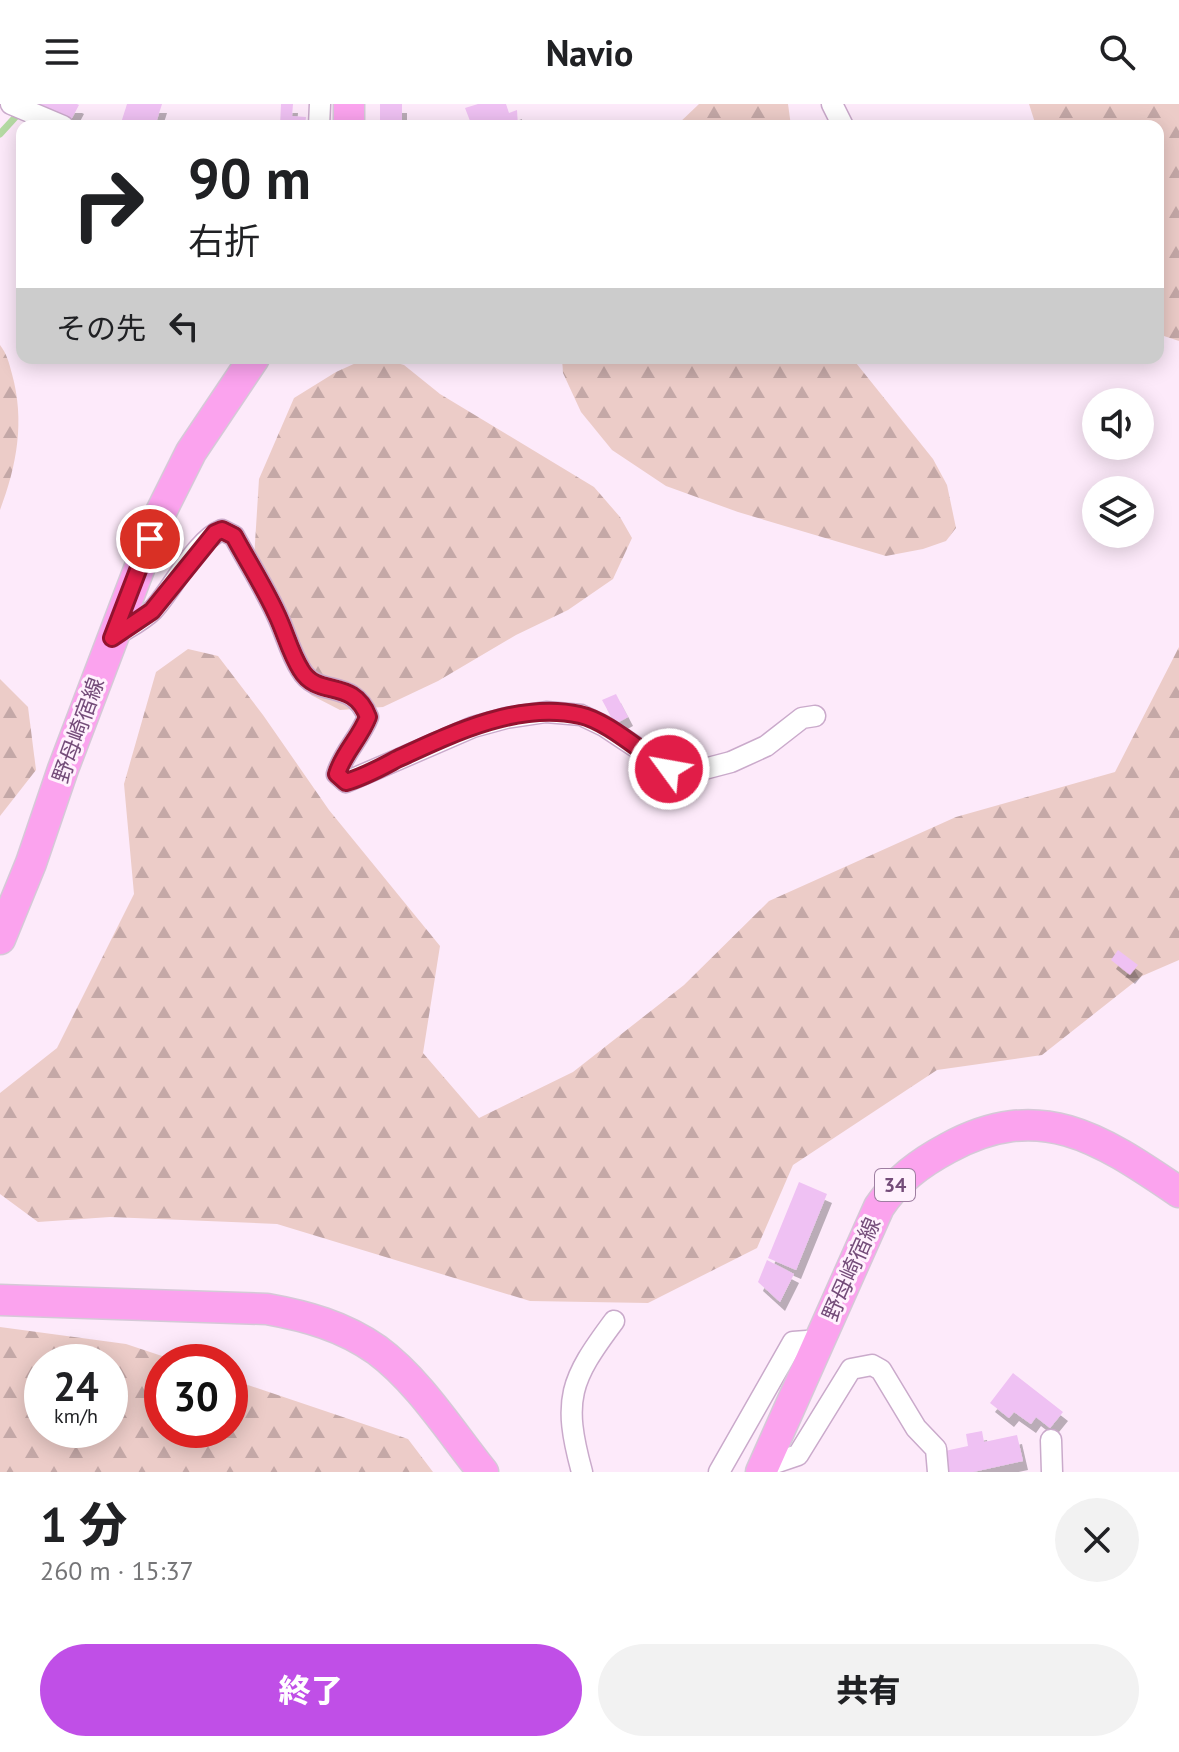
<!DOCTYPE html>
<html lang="ja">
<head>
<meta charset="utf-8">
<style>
  body { margin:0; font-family:"PT Sans","Noto Sans JP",sans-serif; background:#f2f2f2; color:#202124; height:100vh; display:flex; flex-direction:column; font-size:30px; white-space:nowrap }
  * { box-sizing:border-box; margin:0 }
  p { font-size:26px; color:#757577 }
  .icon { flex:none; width:44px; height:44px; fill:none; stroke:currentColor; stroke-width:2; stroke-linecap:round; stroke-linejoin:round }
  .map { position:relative; height:1368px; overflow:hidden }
  .side { display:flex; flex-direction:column; background:#fff; flex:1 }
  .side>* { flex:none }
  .banner { position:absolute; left:16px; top:16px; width:1148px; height:244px; border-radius:16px; box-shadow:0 4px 20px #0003; background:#fff; color:#202124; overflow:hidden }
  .controls { position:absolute; left:1082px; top:284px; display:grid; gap:16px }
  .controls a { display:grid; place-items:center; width:72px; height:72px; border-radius:50%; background:#fff; box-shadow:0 4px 20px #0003; font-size:40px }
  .speed { position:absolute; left:24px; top:1240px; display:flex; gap:16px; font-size:40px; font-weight:700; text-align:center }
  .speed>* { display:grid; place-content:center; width:104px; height:104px; border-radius:50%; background:#fff; box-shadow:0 4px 20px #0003; line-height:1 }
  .speed small { font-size:20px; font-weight:400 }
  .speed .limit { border:12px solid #d22; background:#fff; color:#111 }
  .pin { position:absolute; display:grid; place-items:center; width:68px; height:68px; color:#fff; margin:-34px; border:4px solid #fff; border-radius:50%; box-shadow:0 2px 8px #0007 }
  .me { position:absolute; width:88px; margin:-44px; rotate:302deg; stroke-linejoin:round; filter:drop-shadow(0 0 6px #0008) }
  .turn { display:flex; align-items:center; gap:28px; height:168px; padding:0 40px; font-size:36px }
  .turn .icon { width:104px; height:104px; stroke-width:2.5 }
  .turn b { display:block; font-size:56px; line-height:68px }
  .then { display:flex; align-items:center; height:76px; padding:0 40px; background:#0003; gap:16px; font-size:30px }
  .round { display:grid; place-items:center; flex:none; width:84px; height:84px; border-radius:42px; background:#f2f2f2 }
  .headline { display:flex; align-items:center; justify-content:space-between; height:136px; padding:0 40px }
  h1 { font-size:48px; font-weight:800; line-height:60px }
  .action { display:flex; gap:16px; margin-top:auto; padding:16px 40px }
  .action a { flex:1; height:92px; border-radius:48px; background:#c04fe7; color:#fff; font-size:32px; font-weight:800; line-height:92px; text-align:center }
  .action a+a { background:#f2f2f2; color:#202124 }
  header { display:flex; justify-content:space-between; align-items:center; height:104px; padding:0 40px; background:#fff; font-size:36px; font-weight:800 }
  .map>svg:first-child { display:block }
</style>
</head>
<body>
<header><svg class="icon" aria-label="menu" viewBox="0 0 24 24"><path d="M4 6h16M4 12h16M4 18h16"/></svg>Navio<svg class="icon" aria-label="search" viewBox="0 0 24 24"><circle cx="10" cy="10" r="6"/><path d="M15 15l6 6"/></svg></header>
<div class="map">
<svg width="1179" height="1368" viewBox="0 0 1179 1368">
  <defs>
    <pattern id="forest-firs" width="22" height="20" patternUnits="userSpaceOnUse" patternTransform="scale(2)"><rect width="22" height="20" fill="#ecccc8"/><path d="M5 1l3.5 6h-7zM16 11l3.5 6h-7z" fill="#c4a8a7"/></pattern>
    <filter id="shadow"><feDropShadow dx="5" dy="9" stdDeviation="0" flood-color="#0004"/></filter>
  </defs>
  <rect width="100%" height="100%" fill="#fdeafa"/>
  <!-- forest -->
  <g fill="url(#forest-firs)" fill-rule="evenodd">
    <path d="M 699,0 L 788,0 L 791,22 L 676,22 Z"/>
    <path d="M 1029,0 L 1179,0 L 1179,237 L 1158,230 L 1158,22 L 1036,22 Z"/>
    <path d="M 0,241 C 7,250 9,259 12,270 C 25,317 17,361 0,406 Z"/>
    <path d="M 367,254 L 379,254 L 404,261 L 440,290 L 594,383 L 620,413 L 632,434 L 613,475 L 568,506 L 516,531 L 438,577 L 383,603 L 340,606 L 311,591 L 279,536 L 253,471 L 259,375 L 294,294 L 336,268 Z"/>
    <path d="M 562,254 L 852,254 L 933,355 L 947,381 L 956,424 L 946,437 L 923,445 L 886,452 L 738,408 L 666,382 L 612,346 L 581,308 L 563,269 Z"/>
    <path d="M 1179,543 L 1179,856 L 1142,872 L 1042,951 L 937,966 L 793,1061 L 757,1144 L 648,1199 L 530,1197 L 277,1120 L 110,1113 L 38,1118 L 0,1090 L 0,989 L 57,944 L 134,790 L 124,680 L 156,568 L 188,545 L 218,552 L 263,611 L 329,706 L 440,842 L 423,949 L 479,1014 L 573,968 L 684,881 L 769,797 L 956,713 L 1115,668 Z"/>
    <path d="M 0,575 L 28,603 L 36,666 L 0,712 Z"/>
    <path d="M 0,1223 L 126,1240 L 180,1258 L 162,1258 L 162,1326 L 230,1326 L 230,1275 L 408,1335 L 433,1368 L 0,1368 ZM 110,1258 L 110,1326 L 42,1326 L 42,1258 Z"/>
  </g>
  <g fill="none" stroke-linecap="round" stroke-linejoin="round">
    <!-- stream -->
    <path stroke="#b5daa4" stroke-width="7" d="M 0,30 L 20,8"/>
  </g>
  <!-- building -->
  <g fill="#efc1f3" filter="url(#shadow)">
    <path d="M 40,0 L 77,0 L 79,1 L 71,16 Z"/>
    <path d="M 127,0 L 162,0 L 155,22 L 120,22 Z"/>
    <path d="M 281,0 L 293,0 L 292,12 L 306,13 L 305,22 L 280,22 Z"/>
    <rect x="380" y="0" width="22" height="22"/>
    <path d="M 478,0 L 506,0 L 509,9 L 517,6 L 518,22 L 472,22 L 465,4 Z"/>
    <path d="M 616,590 L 628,613 L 615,620 L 602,596 Z"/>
    <path d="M 1118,846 L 1138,861 L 1130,871 L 1111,856 Z"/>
    <path d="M 799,1078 L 827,1090 L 796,1166 L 768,1154 Z"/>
    <path d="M 767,1156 L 794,1170 L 780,1198 L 758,1178 Z"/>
    <path d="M 1013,1269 L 1063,1308 L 1050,1324 L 1036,1313 L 1031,1320 L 1014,1308 L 1009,1314 L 990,1299 Z"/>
    <path d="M 982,1327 L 984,1338 L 1017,1331 L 1023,1357 L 973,1368 L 949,1368 L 945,1347 L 968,1342 L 966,1330 Z"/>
  </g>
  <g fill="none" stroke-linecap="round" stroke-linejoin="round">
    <!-- street casing -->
    <g stroke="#caaacb" stroke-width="23">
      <g id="street">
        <path d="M 11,0 L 63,22"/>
        <path d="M 832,0 L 843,22"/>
        <path d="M 319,22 L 320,0"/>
        <path d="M 112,534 C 125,525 142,517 153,506 C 174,484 195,437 222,426 L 234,432 C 248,458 264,483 276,509 C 285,527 290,549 301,566 C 318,595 352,573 368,613 C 360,634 343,649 337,670 L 346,678 L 473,623 L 506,614 L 546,608 L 581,611 L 604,622 L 669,665 L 689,669 L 731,658 L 766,642 L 802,614 L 815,612"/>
        <path d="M 1051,1336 L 1052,1368"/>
        <path d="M 763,1363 L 798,1351 L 851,1265 L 872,1261 L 881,1266 L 916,1324 L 936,1345 L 938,1368"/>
        <path d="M 582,1368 C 562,1295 570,1276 614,1217"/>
        <path d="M 719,1368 L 793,1238 L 820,1236"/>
      </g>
    </g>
    <!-- primary casing -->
    <g stroke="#d5c9d7" stroke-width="33">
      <g id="primary">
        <path d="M 349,0 L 349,22"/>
        <path d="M 0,835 L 31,759 L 63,665 L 160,410 L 191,348 L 254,254"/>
        <path d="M 0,1196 L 267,1205 C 306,1212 343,1222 377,1246 C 419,1277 450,1327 483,1368"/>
        <path d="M 761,1368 L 879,1103 C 897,1076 920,1059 948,1044 C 1041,993 1102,1036 1179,1088"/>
      </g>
    </g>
    <!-- street -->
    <use href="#street" stroke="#fff" stroke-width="20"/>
    <!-- primary -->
    <use href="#primary" stroke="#fba3ee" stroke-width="30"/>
  </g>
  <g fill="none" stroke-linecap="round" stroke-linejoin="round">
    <!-- route casing -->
    <g stroke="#92132f" stroke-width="20">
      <path id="route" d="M 150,435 L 112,534 L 152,507 L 215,429 L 222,426 L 234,432 C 248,458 264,483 276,509 C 285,527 290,549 301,566 C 318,595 353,573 368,613 C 360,634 343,649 337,670 L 346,678 C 364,673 380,664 397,655 C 451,630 518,597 580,611 C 608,617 643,650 669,665"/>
    </g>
    <!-- route -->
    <use href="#route" stroke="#e11d48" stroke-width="14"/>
  </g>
  <g text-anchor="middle" stroke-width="6" stroke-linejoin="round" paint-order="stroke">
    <!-- shield labels -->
    <rect fill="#fff1fd" stroke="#9e7ea1" stroke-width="2" x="875" y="1065" width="40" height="32" rx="6"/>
    <g font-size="20" font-weight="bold" fill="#744c79">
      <text x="895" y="1088">34</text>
    </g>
    <!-- street labels -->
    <g font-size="22" fill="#744c79" stroke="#fff1fd">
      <text transform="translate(78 626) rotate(-70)" y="8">野母崎宿線</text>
      <text transform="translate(851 1165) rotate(-66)" y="8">野母崎宿線</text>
    </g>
  </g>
</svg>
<div class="controls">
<a><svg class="icon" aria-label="sound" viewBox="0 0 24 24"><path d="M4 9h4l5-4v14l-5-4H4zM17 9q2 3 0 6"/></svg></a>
<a><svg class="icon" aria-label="layers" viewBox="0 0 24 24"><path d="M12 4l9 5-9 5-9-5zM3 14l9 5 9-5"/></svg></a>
</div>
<div class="speed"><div>24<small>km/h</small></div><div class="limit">30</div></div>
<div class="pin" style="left:150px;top:435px;background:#d93025"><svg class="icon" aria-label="arrive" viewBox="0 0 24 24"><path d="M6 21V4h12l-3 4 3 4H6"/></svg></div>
<svg class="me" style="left:669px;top:665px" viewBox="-20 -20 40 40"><circle r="17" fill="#e11d48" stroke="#fff" stroke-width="3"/><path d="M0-11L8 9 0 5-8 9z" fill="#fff"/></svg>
<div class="banner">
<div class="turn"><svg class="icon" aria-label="right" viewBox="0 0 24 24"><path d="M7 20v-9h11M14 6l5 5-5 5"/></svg><div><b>90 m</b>右折</div></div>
<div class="then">その先<svg class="icon" aria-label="left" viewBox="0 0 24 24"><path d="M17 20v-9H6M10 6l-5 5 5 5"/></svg></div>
</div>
</div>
<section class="side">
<div class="headline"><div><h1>1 分</h1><p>260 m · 15:37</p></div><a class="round"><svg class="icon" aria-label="close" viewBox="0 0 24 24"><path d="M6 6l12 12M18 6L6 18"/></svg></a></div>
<div class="action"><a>終了</a><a>共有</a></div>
</section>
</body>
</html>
